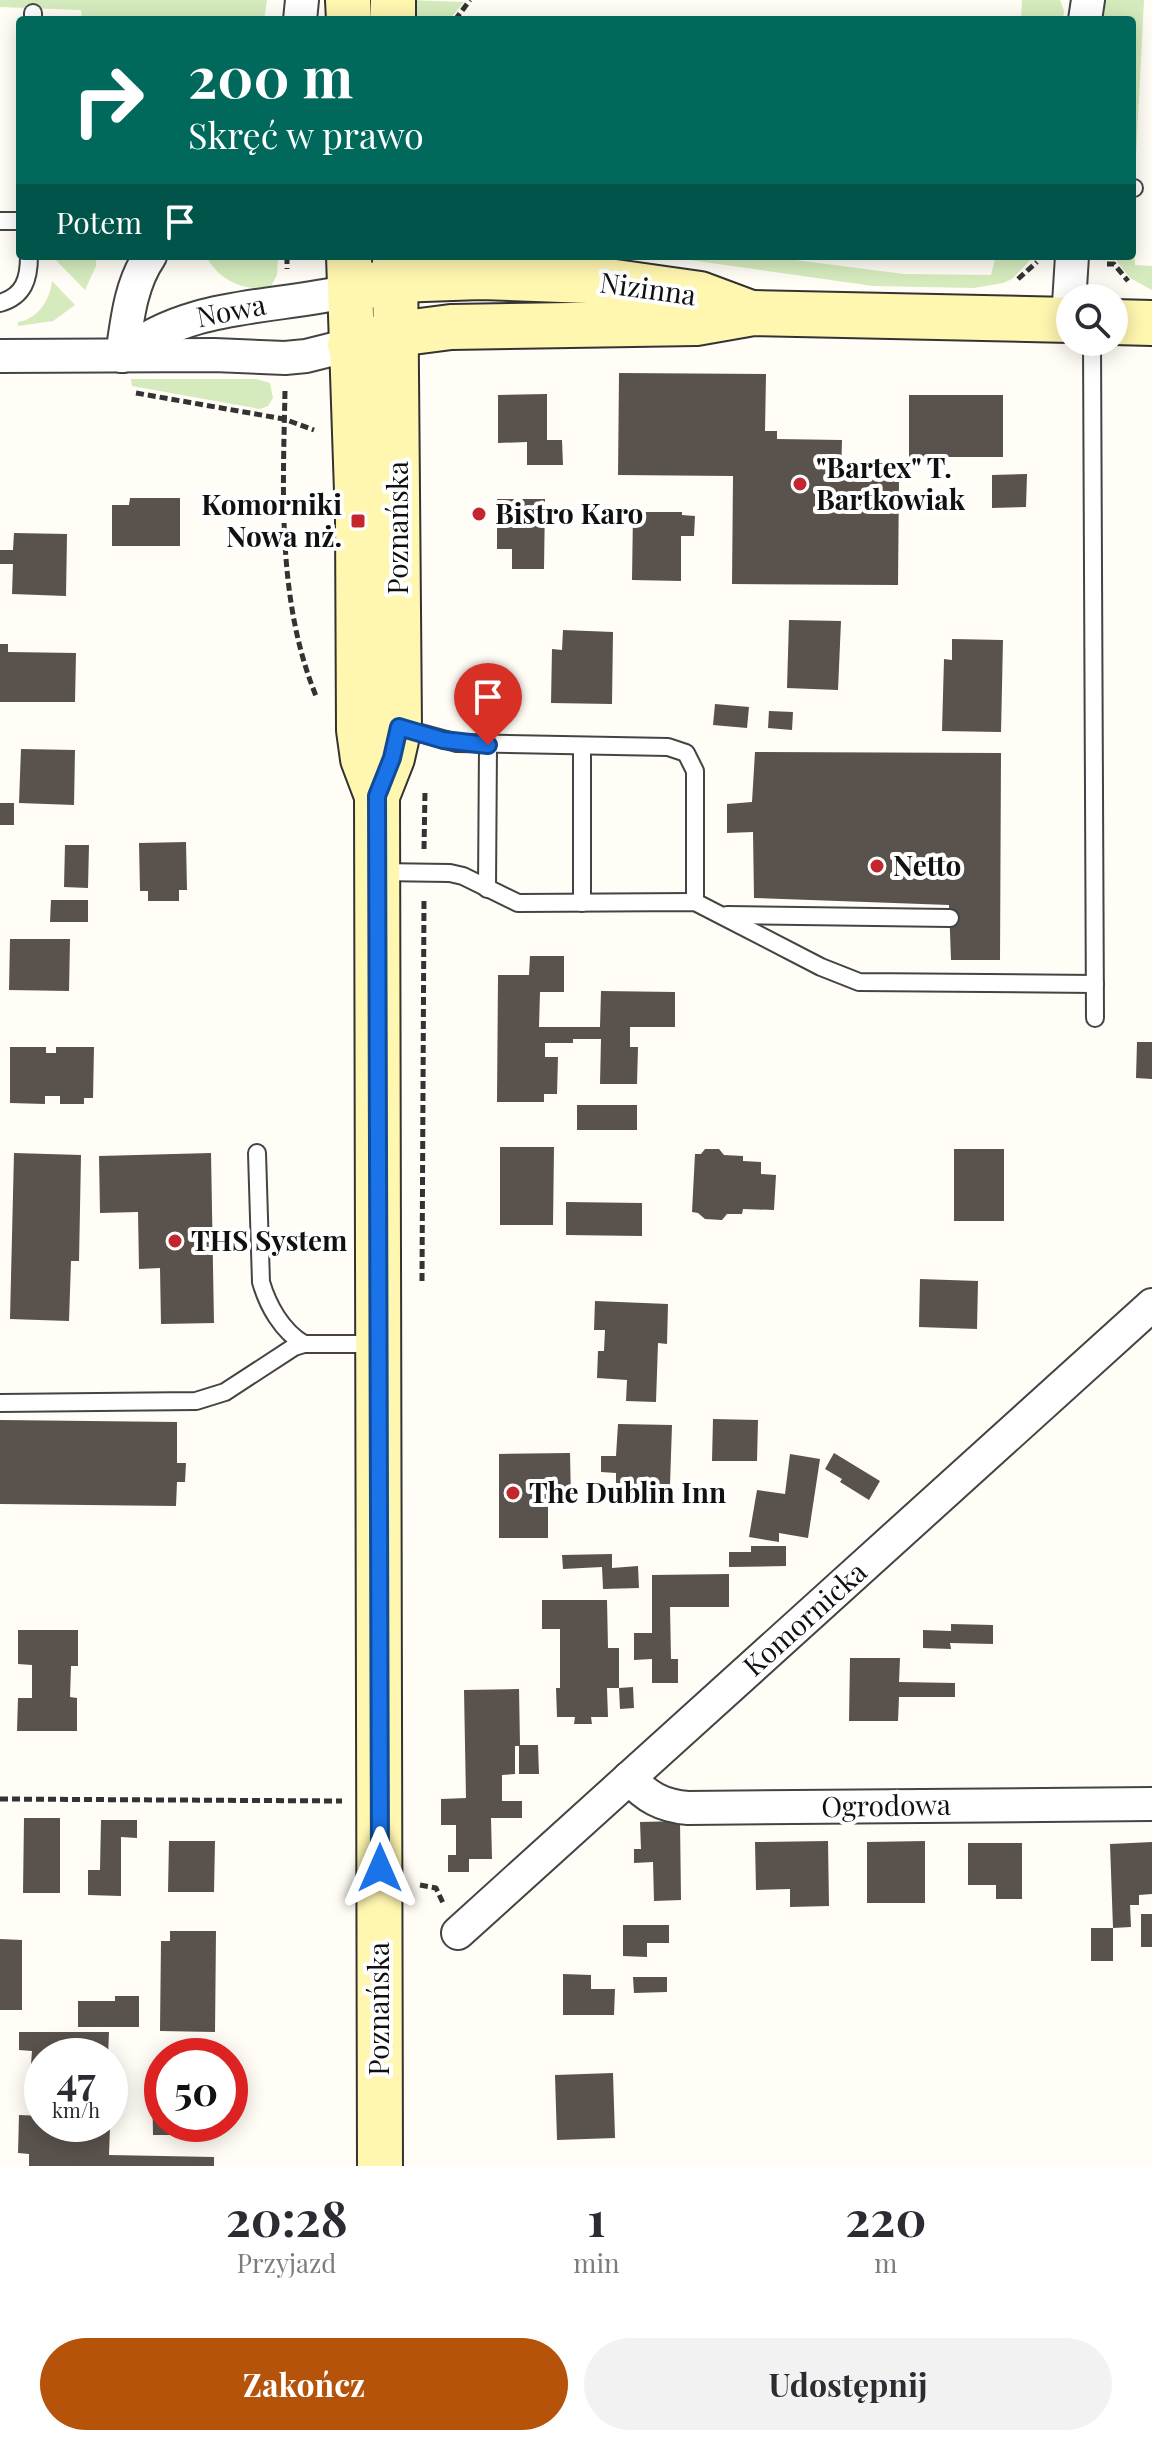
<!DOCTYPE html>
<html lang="pl">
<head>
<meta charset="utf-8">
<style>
  body { margin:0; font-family:"Playfair Display",serif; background:#f2f2f3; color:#2b2b33; height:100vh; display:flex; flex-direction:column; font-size:30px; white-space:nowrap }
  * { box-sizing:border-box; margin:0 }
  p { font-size:26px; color:#7c7c81 }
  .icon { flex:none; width:44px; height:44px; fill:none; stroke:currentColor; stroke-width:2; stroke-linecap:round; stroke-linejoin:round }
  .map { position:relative; height:2166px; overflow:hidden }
  .panel { display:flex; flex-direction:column; background:#fff; flex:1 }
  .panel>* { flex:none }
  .hud { position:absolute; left:16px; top:16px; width:1120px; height:244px; border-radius:8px; box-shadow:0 4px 20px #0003; background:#00695c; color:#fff; overflow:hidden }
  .controls { position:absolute; left:1056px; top:284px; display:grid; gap:16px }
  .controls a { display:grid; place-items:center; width:72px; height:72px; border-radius:50%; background:#fff; box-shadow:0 4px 20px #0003; font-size:40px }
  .speed { position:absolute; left:24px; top:2038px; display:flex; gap:16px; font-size:40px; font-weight:700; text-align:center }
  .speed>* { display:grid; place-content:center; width:104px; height:104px; border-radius:50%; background:#fff; box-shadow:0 4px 20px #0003; line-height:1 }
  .speed small { font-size:20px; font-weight:400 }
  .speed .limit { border:12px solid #d22; background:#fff; color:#111 }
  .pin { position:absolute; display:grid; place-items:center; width:68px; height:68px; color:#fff; margin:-82px -34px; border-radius:50% 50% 50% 0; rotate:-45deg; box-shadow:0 0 8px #0007 }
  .pin .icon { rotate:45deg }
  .me { position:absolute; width:88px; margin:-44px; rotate:0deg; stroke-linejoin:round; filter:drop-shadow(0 0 6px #0008) }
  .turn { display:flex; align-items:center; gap:28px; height:168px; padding:0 40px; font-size:36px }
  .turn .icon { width:104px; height:104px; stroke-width:2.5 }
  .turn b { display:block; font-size:56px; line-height:68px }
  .then { display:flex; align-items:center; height:76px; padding:0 40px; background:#0003; gap:16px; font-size:30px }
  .eta { display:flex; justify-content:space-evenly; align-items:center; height:136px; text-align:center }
  .eta b { font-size:48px; font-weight:700; line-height:56px }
  .button { display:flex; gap:16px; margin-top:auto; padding:16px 40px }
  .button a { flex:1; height:92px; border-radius:48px; background:#b45309; color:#fff; font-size:32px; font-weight:700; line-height:92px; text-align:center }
  .button a+a { background:#f2f2f3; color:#2b2b33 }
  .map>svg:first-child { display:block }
</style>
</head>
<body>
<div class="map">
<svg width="1152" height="2166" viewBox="0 0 1152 2166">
  <rect width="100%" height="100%" fill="#fffdf5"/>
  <!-- green -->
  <g fill="#d5ebbd">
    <path d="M 0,0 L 267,0 L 264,20 L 82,20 L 81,10 L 0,7 Z"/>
    <path d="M 409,0 L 464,2 L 449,20 L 411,20 Z"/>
    <path d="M 1022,0 L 1060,0 L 1064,11 L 1063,20 L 1021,20 Z"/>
    <path d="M 1106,0 L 1144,0 L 1135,175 L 1132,175 L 1132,20 L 1103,20 Z"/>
    <path d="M 1132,204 L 1134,204 L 1135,265 L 1152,266 L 1152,290 L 1130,278 L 1116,260 L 1104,259 L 1102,256 L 1132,256 Z"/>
    <path d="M 52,256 L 96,256 L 96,266 L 85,290 Z"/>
    <path d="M 206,256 L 278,256 L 277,275 L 271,286 C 245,293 218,280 206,256 Z"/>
    <path d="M 662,256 L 764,256 L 904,274 L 991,275 L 996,256 L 1034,256 L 1012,279 L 1003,283 L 974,288 L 873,286 Z"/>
    <path d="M 52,281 L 75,305 L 53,321 L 18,326 L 18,322 C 38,319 50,300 52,281 Z"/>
    <path d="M 131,379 L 256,379 L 270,383 L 273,398 L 268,406 L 260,409 L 132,386 Z"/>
  </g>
  <!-- building -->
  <g fill="#5a524d">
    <path d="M 619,373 L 766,374 L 765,431 L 777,431 L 777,439 L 842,440 L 841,477 L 899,478 L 898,585 L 732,584 L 733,476 L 618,475 Z"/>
    <path d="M 547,394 L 547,440 L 562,440 L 563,465 L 527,465 L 527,442 L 498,443 L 498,395 Z"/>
    <rect x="909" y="395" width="94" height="62"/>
    <path d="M 1027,474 L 1026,507 L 992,508 L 992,475 Z"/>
    <path d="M 130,498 L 180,498 L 180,546 L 112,546 L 112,505 L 129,505 Z"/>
    <path d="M 497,499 L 545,499 L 544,569 L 512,569 L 512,549 L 497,549 Z"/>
    <path d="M 633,512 L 682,512 L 682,515 L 695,516 L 694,536 L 681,536 L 681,581 L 632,580 Z"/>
    <path d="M 14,533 L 67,534 L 66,596 L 12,594 L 13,564 L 0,564 L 0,550 L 13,550 Z"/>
    <path d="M 789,620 L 841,621 L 838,690 L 787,688 Z"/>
    <path d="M 563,630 L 613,632 L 612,704 L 551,703 L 552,649 L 562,650 Z"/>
    <path d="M 952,639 L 1003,640 L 1001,732 L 942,731 L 944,659 L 952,660 Z"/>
    <path d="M 0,644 L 8,644 L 8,652 L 76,653 L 75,702 L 0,702 Z"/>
    <path d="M 715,704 L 749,707 L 747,728 L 713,725 Z"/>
    <path d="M 769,711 L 793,712 L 792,730 L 768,728 Z"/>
    <path d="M 21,749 L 75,750 L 74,805 L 19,803 Z"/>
    <path d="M 755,752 L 1001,753 L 1000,960 L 951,960 L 949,905 L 754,898 L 753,832 L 727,833 L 727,804 L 752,802 Z"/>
    <rect x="0" y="803" width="14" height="22"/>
    <path d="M 186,842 L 187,890 L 179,890 L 179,901 L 148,901 L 148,891 L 140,891 L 139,843 Z"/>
    <path d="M 65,845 L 89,845 L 88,888 L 64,887 Z"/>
    <path d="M 51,900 L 88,900 L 88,922 L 50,922 Z"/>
    <path d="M 10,939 L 70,939 L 69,991 L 9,990 Z"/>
    <path d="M 530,956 L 564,956 L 564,992 L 540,992 L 539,1027 L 600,1027 L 601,991 L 675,992 L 675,1027 L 630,1027 L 630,1047 L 638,1047 L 637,1084 L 600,1084 L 601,1039 L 573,1039 L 573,1043 L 545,1043 L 545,1057 L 558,1057 L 557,1094 L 544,1094 L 544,1102 L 497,1102 L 498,975 L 529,975 Z"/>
    <path d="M 1137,1042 L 1152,1042 L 1152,1079 L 1136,1078 Z"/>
    <path d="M 10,1047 L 46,1047 L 46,1053 L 56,1053 L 56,1047 L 94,1047 L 93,1098 L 84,1098 L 84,1104 L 60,1104 L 60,1096 L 45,1096 L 45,1104 L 10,1103 Z"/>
    <rect x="577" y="1105" width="60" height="25"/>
    <path d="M 500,1147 L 554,1147 L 553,1225 L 500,1225 Z"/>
    <path d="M 705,1149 L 719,1149 L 724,1155 L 743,1156 L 743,1161 L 761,1162 L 761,1174 L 776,1175 L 774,1210 L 743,1209 L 742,1214 L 727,1214 L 722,1220 L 705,1219 L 698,1213 L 692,1212 L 695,1154 L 701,1154 Z"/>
    <rect x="954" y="1149" width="50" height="72"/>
    <path d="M 14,1153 L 81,1155 L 79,1261 L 71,1261 L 69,1321 L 10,1319 Z"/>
    <path d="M 211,1153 L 214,1323 L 161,1324 L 160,1268 L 139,1269 L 138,1212 L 100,1213 L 99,1156 Z"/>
    <path d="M 566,1202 L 642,1203 L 642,1236 L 566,1235 Z"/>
    <path d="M 920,1279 L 978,1281 L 977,1329 L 919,1327 Z"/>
    <path d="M 595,1301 L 668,1304 L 667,1344 L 658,1343 L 656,1402 L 626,1401 L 627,1380 L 597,1378 L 598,1351 L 604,1351 L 605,1330 L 594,1330 Z"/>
    <path d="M 713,1419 L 758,1420 L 757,1461 L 712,1461 Z"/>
    <path d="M 0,1420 L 177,1422 L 177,1463 L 186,1463 L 185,1482 L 177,1482 L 176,1506 L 0,1504 Z"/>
    <path d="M 618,1424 L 672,1425 L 670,1485 L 616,1483 L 616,1473 L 601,1472 L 601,1456 L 616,1456 Z"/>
    <path d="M 570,1453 L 571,1501 L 548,1501 L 548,1538 L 499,1538 L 499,1454 Z"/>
    <path d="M 834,1453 L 880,1481 L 869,1500 L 840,1482 L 842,1479 L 825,1469 Z"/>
    <path d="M 790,1454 L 820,1459 L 808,1538 L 779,1533 L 779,1542 L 749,1537 L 757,1490 L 785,1494 Z"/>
    <path d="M 751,1546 L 786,1546 L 786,1566 L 729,1567 L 729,1552 L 751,1552 Z"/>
    <path d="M 612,1554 L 612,1568 L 638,1566 L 639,1588 L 603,1589 L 602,1567 L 563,1569 L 562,1555 Z"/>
    <path d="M 729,1574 L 729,1607 L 670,1607 L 671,1659 L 678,1659 L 678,1683 L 652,1683 L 652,1659 L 634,1660 L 634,1633 L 652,1633 L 652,1575 Z"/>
    <path d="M 542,1600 L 607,1600 L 608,1648 L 619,1648 L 619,1688 L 633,1687 L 634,1708 L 620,1709 L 619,1688 L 607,1688 L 608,1717 L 591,1717 L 592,1724 L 574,1724 L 575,1717 L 557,1717 L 556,1688 L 560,1688 L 560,1629 L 542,1629 Z"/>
    <path d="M 951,1624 L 993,1625 L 993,1644 L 950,1643 L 951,1649 L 923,1648 L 923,1630 L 951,1631 Z"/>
    <path d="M 18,1630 L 78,1630 L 78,1666 L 71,1666 L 70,1697 L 77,1698 L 77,1731 L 17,1731 L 18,1698 L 32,1698 L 32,1665 L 18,1664 Z"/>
    <path d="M 850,1658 L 900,1658 L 899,1682 L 955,1683 L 955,1697 L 899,1697 L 898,1721 L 849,1721 Z"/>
    <path d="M 519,1689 L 520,1745 L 538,1745 L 539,1774 L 519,1774 L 519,1746 L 515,1746 L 515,1774 L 502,1775 L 502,1801 L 522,1801 L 522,1818 L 491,1818 L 492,1859 L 469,1859 L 469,1872 L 448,1872 L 448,1855 L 456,1855 L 456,1825 L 441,1825 L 441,1799 L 466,1798 L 464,1690 Z"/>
    <path d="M 24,1818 L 60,1818 L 60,1893 L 23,1893 Z"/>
    <path d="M 101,1820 L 137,1820 L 137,1838 L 121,1837 L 121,1896 L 88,1895 L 88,1870 L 100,1870 Z"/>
    <path d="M 680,1821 L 681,1900 L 654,1901 L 653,1862 L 634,1863 L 634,1849 L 641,1849 L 640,1822 Z"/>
    <path d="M 169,1841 L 215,1841 L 214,1892 L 168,1892 Z"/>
    <path d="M 828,1841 L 829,1906 L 790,1907 L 790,1889 L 756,1890 L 755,1842 Z"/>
    <path d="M 925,1841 L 925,1903 L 867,1903 L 867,1842 Z"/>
    <path d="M 1152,1842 L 1152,1894 L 1139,1895 L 1139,1905 L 1130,1905 L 1131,1927 L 1113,1928 L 1110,1844 Z"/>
    <path d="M 968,1843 L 1022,1843 L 1022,1899 L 996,1899 L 996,1885 L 968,1885 Z"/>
    <rect x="1141" y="1914" width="11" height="33"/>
    <path d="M 623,1925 L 669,1925 L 669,1943 L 647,1943 L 647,1957 L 623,1956 Z"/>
    <rect x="1091" y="1928" width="22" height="33"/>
    <path d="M 170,1931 L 216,1931 L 215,2032 L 160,2031 L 161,1941 L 170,1941 Z"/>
    <path d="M 0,1939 L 22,1940 L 22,2010 L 0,2010 Z"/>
    <path d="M 563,1974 L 591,1975 L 591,1989 L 615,1989 L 614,2015 L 563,2015 Z"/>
    <path d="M 633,1977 L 667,1977 L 667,1992 L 634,1993 Z"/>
    <path d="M 115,1996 L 139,1996 L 139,2027 L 78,2027 L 78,2001 L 115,2001 Z"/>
    <path d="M 19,2032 L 109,2032 L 108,2056 L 42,2056 L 42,2064 L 31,2064 L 32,2051 L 19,2050 Z"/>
    <path d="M 613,2073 L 615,2138 L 557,2140 L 555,2075 Z"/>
    <path d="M 152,2078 L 162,2078 L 162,2124 L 214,2124 L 214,2135 L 153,2135 Z"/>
    <path d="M 19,2115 L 42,2116 L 42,2124 L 110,2127 L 109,2155 L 214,2157 L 214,2166 L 29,2166 L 29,2154 L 18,2153 Z"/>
  </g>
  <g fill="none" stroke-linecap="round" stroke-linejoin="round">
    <!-- lane casing -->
    <g stroke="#444" stroke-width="20">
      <g id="lane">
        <path d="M 33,20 L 33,13"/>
        <path d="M 1132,188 L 1134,188"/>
        <path d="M 0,221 L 20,221"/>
        <path d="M 0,303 C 24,296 29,279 29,256"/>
        <path d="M 1092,342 L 1095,1018"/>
        <path d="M 402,728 L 457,743 L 668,747 L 686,753 L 695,771 L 695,902"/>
        <path d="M 582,746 L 582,903"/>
        <path d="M 378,872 L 450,873 L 463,876 L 518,903 L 695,902 L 821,967 L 859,982 L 1095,984"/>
        <path d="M 487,889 L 488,745"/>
        <path d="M 727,915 L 950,918"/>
        <path d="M 257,1153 L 261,1282 C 268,1306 282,1331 304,1344"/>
        <path d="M 0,1403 L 196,1401 L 225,1392 L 294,1347 L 304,1344 L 375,1344"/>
      </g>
    </g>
    <!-- street casing -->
    <g stroke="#444" stroke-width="36">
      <g id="street">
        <path d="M 300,20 L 302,0"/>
        <path d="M 1085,20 L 1088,0"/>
        <path d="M 1068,320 L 1072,256"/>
        <path d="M 0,356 L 214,355 L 285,358 L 306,356 L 350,345"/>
        <path d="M 122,356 C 186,302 273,309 349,291"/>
        <path d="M 122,356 C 127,322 130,285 150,256"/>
        <path d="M 629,1778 C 647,1797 662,1806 688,1808 L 1152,1804"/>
        <path d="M 458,1933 L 1152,1305"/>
      </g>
    </g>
    <!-- secondary casing -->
    <g stroke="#333" stroke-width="48">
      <g id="secondary">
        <path d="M 348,0 L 349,20"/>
        <path d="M 393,20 L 393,0"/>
        <path d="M 349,256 L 358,521 L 359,730 L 363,759 L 377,796 L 380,2166"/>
        <path d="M 368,286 L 396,280 L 481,277 L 615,282 L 700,294 L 751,313"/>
        <path d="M 1114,322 L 1152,323"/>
        <path d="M 350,345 L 397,334 L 451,327 L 696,323 L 753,313 L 1070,320"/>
        <path d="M 377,796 L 392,758 L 399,727 L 395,256"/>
      </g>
    </g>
    <!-- path -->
    <g stroke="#333" stroke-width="5" stroke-dasharray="8 4" stroke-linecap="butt">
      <path d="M 455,20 L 470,0"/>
      <path d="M 287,256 L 287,269"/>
      <path d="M 1107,264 L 1114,264 L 1128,281"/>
      <path d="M 1018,279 L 1037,262"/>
      <path d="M 285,391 C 283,493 277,600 316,696"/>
      <path d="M 136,393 L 284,419 L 314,430"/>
      <path d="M 424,849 L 425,791"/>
      <path d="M 422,1281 L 424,899"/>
      <path d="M 0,1799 L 342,1801"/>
      <path d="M 420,1885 L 436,1888 L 443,1903"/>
    </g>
    <!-- lane -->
    <use href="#lane" stroke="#fff" stroke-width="16"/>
    <!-- street -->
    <use href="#street" stroke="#fff" stroke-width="32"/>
    <!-- secondary -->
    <use href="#secondary" stroke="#fff6b0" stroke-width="44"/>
  </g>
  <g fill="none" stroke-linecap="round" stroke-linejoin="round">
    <!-- route casing -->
    <g stroke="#114b97" stroke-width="20">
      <path id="route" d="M 380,1868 L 377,796 L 392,758 L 399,727 L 443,740 L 488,745"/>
    </g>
    <!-- route -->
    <use href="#route" stroke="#1a73e8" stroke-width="14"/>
  </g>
  <!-- markers -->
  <g fill="#c4262e" stroke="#fff" stroke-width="3">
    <circle cx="800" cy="484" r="8"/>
    <circle cx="479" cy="514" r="8"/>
    <rect x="350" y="513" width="16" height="16" rx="4"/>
    <circle cx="877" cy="866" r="8"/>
    <circle cx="175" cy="1241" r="8"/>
    <circle cx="513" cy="1493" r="8"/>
  </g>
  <g text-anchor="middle" stroke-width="8" stroke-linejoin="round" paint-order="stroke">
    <!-- street labels -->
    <g font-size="28" fill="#111" stroke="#fff">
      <text transform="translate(648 289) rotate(8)" y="10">Nizinna</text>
      <text transform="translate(231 311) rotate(-11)" y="10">Nowa</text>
      <text transform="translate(398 528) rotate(-90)" y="10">Poznańska</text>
      <text transform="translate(805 1619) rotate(-42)" y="10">Komornicka</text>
      <text transform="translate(886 1806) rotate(-1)" y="10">Ogrodowa</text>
      <text transform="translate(379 2009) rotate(-90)" y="10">Poznańska</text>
    </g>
    <!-- poi labels -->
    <g font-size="28" font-weight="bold" fill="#111" stroke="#fff" text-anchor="start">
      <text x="816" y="478">"Bartex" T.<tspan x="816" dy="32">Bartkowiak</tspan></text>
      <text x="342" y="515" text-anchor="end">Komorniki<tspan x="342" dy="32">Nowa nż.</tspan></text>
      <text x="495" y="524">Bistro Karo</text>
      <text x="893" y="876">Netto</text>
      <text x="191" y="1251">THS System</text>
      <text x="529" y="1503">The Dublin Inn</text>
    </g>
  </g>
</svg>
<div class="controls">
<a><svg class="icon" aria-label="search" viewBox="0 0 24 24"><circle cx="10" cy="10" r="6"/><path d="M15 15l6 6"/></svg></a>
</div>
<div class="speed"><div>47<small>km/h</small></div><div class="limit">50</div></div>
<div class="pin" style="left:488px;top:745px;background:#d93025"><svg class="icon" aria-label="arrive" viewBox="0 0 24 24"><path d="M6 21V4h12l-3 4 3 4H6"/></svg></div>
<svg class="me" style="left:380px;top:1868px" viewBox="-20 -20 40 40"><path d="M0-17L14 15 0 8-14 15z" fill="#1a73e8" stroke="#fff" stroke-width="4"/></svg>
<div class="hud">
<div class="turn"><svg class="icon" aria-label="right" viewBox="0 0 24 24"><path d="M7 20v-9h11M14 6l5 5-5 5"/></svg><div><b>200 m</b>Skręć w prawo</div></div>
<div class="then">Potem<svg class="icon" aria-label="arrive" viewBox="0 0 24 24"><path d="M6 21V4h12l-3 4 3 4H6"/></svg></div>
</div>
</div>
<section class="panel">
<div class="eta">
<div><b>20:28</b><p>Przyjazd</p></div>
<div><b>1</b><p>min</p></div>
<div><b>220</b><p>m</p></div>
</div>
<div class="button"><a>Zakończ</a><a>Udostępnij</a></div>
</section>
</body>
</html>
